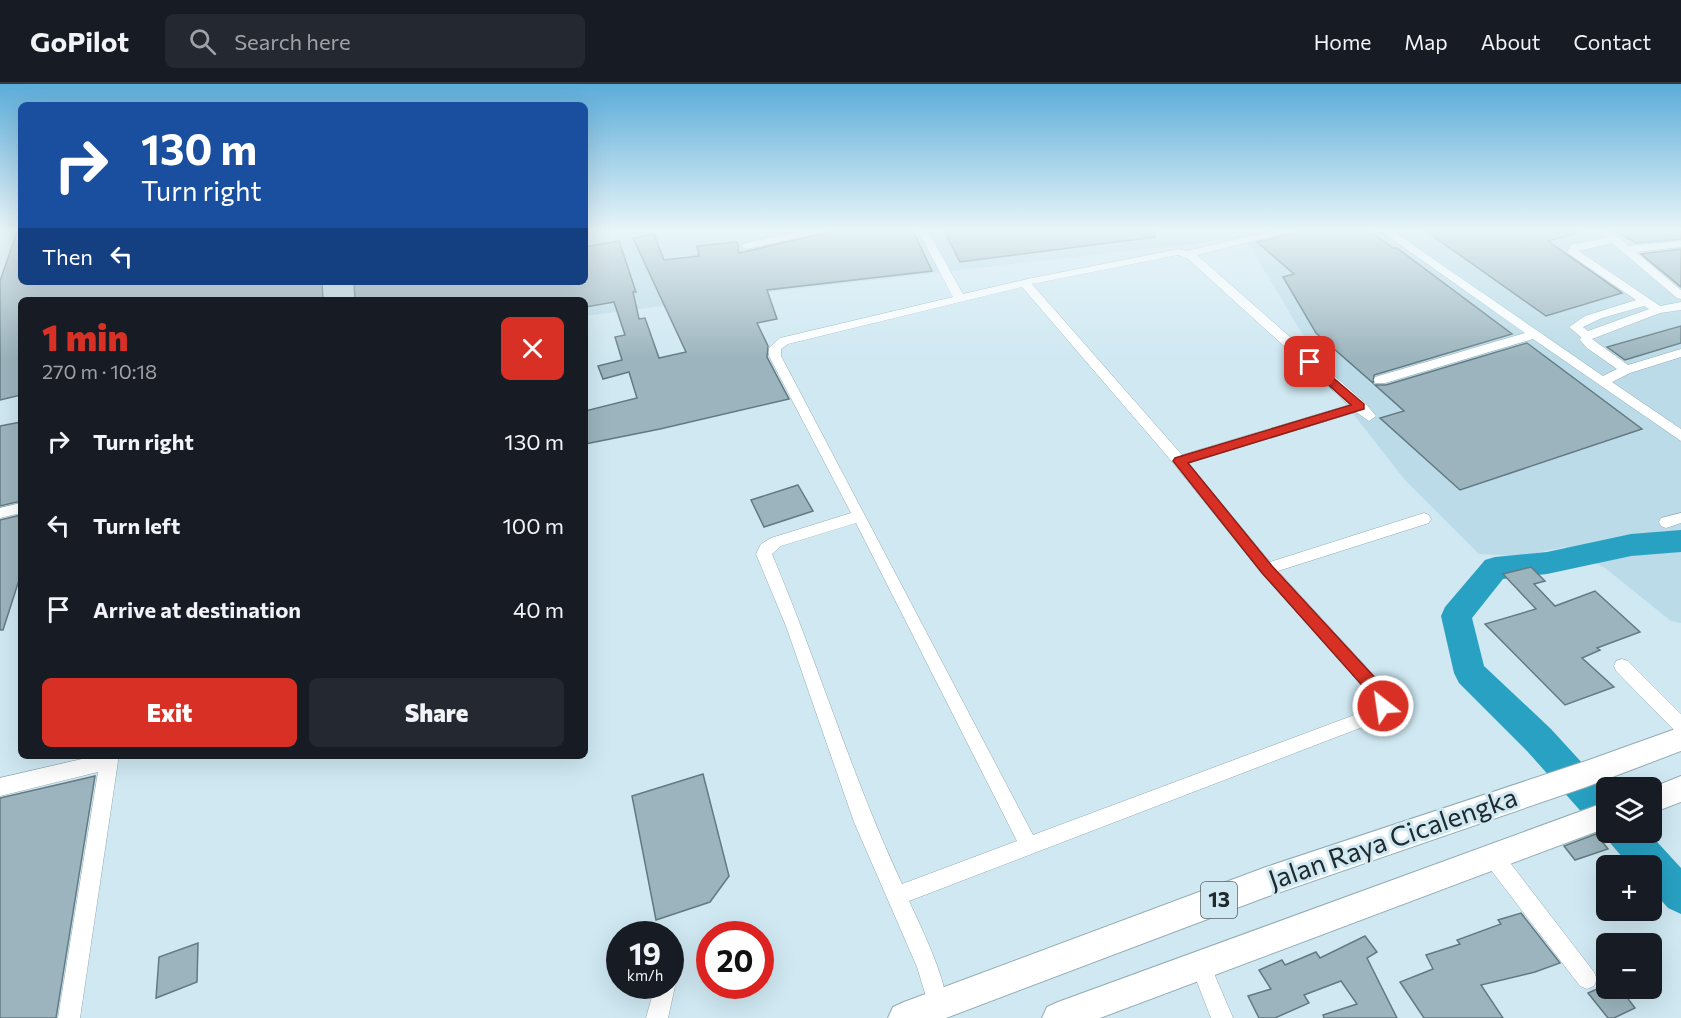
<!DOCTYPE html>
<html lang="en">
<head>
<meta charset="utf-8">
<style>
  body { margin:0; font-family:Commissioner,sans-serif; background:#242831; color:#f1f3f6; height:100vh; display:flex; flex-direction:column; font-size:22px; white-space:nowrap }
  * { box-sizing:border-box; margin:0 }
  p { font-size:20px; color:#9ea1a6 }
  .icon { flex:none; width:33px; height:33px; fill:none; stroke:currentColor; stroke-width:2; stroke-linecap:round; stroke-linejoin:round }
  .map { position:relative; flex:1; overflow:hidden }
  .sheet { position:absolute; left:18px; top:213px; width:570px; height:462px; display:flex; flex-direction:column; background:#171b24; border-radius:9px; box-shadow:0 6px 24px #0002 }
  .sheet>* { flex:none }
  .banner { position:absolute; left:18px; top:18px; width:570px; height:183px; border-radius:9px; box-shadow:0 6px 24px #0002; background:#1a4fa0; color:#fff; overflow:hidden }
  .fabs { position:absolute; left:1596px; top:693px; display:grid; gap:12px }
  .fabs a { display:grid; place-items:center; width:66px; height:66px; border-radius:9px; background:#171b24; box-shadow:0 6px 24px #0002; font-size:30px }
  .speed { position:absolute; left:606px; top:837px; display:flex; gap:12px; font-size:30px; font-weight:700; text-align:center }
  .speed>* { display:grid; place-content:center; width:78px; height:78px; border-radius:50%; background:#171b24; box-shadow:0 6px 24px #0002; line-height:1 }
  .speed small { font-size:15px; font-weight:400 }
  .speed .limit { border:9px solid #d22; background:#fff; color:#111 }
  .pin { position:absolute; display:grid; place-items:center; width:51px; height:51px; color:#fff; margin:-26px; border-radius:12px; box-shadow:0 3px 9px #0006 }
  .me { position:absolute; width:66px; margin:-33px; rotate:330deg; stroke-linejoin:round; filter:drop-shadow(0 0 4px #0008) }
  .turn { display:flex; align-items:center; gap:21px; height:126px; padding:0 24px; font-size:27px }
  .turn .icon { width:78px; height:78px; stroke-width:2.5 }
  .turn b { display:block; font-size:42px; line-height:51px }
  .then { display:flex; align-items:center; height:57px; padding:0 24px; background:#0003; gap:12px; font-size:22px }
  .round { display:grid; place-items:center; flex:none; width:63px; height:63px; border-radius:9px; background:#242831 }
  .overview { display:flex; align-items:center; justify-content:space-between; height:102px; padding:0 24px }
  h1 { font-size:36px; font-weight:800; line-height:45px; color:#d93025 }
  .primary-button { display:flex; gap:12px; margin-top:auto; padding:12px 24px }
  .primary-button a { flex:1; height:69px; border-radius:9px; background:#d93025; color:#fff; font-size:24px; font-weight:800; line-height:69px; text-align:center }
  .primary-button a+a { background:#242831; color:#f1f3f6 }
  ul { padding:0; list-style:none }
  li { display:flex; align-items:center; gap:18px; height:84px; padding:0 24px }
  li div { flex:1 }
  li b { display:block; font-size:22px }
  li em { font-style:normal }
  header { display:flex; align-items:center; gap:36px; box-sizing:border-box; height:84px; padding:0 30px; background:#171b24; border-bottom:2px solid #363941 }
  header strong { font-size:28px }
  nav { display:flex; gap:33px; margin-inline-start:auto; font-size:21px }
  .search { width:420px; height:54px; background:#242831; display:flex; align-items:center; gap:15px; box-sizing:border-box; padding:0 21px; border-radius:9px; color:#9ea1a6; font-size:22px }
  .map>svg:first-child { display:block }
</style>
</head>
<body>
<header>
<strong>GoPilot</strong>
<div class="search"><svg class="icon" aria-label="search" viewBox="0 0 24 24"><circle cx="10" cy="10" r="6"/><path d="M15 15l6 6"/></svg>Search here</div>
<nav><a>Home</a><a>Map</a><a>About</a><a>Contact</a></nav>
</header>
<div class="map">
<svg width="1681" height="934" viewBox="0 0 1681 934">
  <rect width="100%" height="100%" fill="#cfe8f2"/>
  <!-- built -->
  <path fill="#badbe7" d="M 585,145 L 1681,145 L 1681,539 L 1671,537 L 1605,484 L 1565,463 L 1521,472 L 1479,470 L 1405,396 L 1340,313 L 1245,154 L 793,205 L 585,232 Z"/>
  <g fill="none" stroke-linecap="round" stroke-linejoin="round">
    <!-- river -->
    <g fill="#28a1c3" fill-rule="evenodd">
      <path d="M 1681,446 L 1681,468 L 1631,472 L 1547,490 L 1503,495 L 1472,534 L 1484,582 L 1551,645 L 1606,705 L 1606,747 L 1594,742 L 1527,667 L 1459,599 L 1454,589 L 1441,532 L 1445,523 L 1485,476 L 1495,473 L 1547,468 L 1631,450 Z"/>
      <path d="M 1606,748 L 1648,748 L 1681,784 L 1681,830 L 1668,824 L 1652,806 L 1652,782 L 1630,782 L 1611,760 Z"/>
    </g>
  </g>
  <!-- building -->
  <g fill="#9bb4bd" stroke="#637a82" stroke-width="1.5">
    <path d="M 18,145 L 21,145 L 21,198 L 322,198 L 323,216 L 21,216 L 21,311 L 0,316 L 0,197 Z"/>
    <path d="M 858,145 L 912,145 L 932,187 L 767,206 L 777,235 L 757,239 L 768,262 L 767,273 L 789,315 L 660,345 L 585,360 L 585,327 L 637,314 L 629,288 L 603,295 L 598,282 L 622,276 L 615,253 L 625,251 L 614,218 L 585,223 L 585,216 L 355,216 L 354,198 L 585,198 L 585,163 L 619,157 L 636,208 L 633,208 L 639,235 L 645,234 L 659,274 L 686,268 L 633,154 L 654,150 L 664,176 L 699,172 L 697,162 L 737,158 L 739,169 L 829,148 Z"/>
    <path d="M 943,145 L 1154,145 L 1155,153 L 960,178 Z"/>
    <path d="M 1297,145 L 1367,145 L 1393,164 L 1397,164 L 1512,250 L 1374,291 L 1373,299 L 1316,249 L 1283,193 L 1294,190 L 1257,158 L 1295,149 Z"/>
    <path d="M 1423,145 L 1576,145 L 1577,149 L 1548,157 L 1622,209 L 1546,232 Z"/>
    <path d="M 1612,145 L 1681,145 L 1681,155 L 1636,159 Z"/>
    <path d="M 1681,165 L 1681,203 L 1641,170 Z"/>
    <path d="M 1681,242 L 1681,259 L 1625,276 L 1607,263 Z"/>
    <path d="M 1527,259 L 1642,345 L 1460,406 L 1380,334 L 1404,327 L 1375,301 L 1386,301 Z"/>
    <path d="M 21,338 L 21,417 L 0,422 L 0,342 Z"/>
    <path d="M 798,401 L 813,427 L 764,443 L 751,416 Z"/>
    <path d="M 21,431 L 21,490 L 3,546 L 0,546 L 0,436 Z"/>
    <path d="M 1531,483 L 1545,497 L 1534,500 L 1555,522 L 1595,507 L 1640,548 L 1597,564 L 1600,566 L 1582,574 L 1614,603 L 1565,621 L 1485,540 L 1536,525 L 1503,490 Z"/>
    <path d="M 703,690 L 729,792 L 710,818 L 656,836 L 632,712 Z"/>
    <path d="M 95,692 L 56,934 L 0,934 L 0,714 Z"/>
    <path d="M 1596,750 L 1608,765 L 1575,776 L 1564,762 Z"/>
    <path d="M 1521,829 L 1560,879 L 1535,888 L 1481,901 L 1503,934 L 1424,934 L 1400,898 L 1433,885 L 1426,871 L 1460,860 L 1457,856 L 1501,840 L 1498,836 Z"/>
    <path d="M 1365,852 L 1377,868 L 1367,874 L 1397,934 L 1324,934 L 1323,931 L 1357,920 L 1341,897 L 1304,911 L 1309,919 L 1275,934 L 1259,934 L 1248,912 L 1271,905 L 1259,886 L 1282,876 L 1285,881 L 1316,868 L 1320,874 Z"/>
    <path d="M 198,859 L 197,898 L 156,914 L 159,873 Z"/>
    <path d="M 1606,901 L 1606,904 L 1620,904 L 1635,924 L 1614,934 L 1608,934 L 1588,909 Z"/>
  </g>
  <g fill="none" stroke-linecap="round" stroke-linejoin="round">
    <!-- minor casing -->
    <g stroke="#93abb4" stroke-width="1">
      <g id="minor">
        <path d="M 811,145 L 830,145 L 825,148 L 746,165 L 741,162 L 746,159 Z"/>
        <path d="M 917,145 L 927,145 L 963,210 L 1032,194 L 1179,165 L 1187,167 L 1278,145 L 1295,145 L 1294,147 L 1197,171 L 1365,319 L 1376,332 L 1369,337 L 1356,328 L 1188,379 L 1270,478 L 1424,429 L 1429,431 L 1431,435 L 1429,439 L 1278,487 L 1391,610 L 1393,615 L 1386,634 L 909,817 C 919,839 954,909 945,929 L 938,933 L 931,929 L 917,883 L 854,738 L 786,542 L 756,470 L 761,460 L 771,454 L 851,429 L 769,272 L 769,264 L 780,254 L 953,213 ZM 1178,171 L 1188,175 L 1349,321 L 1182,371 L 1032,200 ZM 1022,203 L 1174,380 L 1262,489 L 1376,617 L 1373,624 L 1033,751 L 781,272 L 781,265 L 788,260 ZM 856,439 L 1017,757 L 902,800 C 852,693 818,579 772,470 L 781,462 Z"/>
        <path d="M 1378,145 L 1390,145 L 1603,292 L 1617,285 L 1587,264 L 1580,256 L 1581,253 L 1569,243 L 1585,232 L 1636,216 L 1569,170 L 1567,168 L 1571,161 L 1606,154 L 1597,145 L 1608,145 L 1629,162 L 1681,157 L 1681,163 L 1636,168 L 1681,206 L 1681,215 L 1677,214 L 1612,159 L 1579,167 L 1660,222 L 1681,218 L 1681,226 L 1660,229 L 1592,255 L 1628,281 L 1681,265 L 1681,273 L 1630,289 L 1612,298 L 1681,345 L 1681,357 L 1533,255 L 1385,299 L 1375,299 L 1374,296 L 1375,293 L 1525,249 ZM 1644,222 L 1649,225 L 1588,247 L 1583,243 L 1602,234 Z"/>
        <path d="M 21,419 L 21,429 L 0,434 L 0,424 Z"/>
        <path d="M 1681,429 L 1681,439 L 1666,444 L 1661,442 L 1659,438 L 1661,434 Z"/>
        <path d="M 1622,575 L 1628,577 L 1681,630 L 1681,650 L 1675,647 L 1616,587 L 1614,582 L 1616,577 Z"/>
        <path d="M 95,672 L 118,672 L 118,677 L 80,934 L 58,934 L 98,688 L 0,712 L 0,694 Z"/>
        <path d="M 1494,765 L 1501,767 L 1594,888 L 1597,895 L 1594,902 L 1587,905 L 1580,902 L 1487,781 L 1484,774 L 1487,767 Z"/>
        <path d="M 1200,870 L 1207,873 L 1233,934 L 1211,934 L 1190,880 L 1193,873 Z"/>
        <path d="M 670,894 L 675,902 L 668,934 L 646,934 L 655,902 L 670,902 Z"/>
      </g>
    </g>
    <!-- highway casing -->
    <g stroke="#93abb4" stroke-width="2">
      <g id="highway">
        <path d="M 1681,643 L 1681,667 L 1586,703 L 1266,813 L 946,934 L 888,934 L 893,923 L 904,918 L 1266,783 L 1586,677 Z"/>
        <path d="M 1681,692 L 1681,718 L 1652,729 L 1651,704 Z"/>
        <path d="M 1606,718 L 1606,744 L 1100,934 L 1042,934 L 1047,923 L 1058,918 Z"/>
      </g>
    </g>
    <!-- minor -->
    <use href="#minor" fill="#fff" fill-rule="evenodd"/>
    <!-- highway -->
    <use href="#highway" fill="#fff" fill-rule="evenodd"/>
  </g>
  <!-- sky -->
  <linearGradient id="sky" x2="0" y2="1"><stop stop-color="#5bacd9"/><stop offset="0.53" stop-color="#e9f5f9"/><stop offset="1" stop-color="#e9f5f9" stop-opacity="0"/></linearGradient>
  <rect width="1681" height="276" fill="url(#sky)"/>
  <!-- route -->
  <path fill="#d93025" stroke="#8d1f18" stroke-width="1.5" d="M 1310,274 L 1364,320 L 1364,325 L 1188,379 L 1272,482 L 1390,610 C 1393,616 1392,621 1389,627 L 1383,629 L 1378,627 L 1376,617 L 1262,489 L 1173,377 L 1175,374 L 1351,321 L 1305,280 L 1304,278 Z"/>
  <g text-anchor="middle" stroke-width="6" stroke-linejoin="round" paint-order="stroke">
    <!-- shield labels -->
    <rect fill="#cfe8f2" stroke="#546368" stroke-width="1.5" x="1201" y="798" width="36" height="36" rx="4.5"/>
    <g font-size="21" font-weight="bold" fill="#202a2d">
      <text x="1219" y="823">13</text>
    </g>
    <!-- near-street labels -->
    <g font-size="27" fill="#202a2d" stroke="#cfe8f2">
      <text transform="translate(1393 755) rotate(-19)" y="9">Jalan Raya Cicalengka</text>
    </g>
  </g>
</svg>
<div class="fabs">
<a><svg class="icon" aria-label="layers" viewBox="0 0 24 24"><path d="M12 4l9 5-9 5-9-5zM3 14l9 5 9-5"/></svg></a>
<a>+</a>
<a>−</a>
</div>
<div class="speed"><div>19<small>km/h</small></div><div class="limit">20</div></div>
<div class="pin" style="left:1310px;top:278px;background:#d93025"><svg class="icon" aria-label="arrive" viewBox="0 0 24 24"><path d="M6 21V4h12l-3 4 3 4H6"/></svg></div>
<svg class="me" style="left:1383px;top:622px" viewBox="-20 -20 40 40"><circle r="17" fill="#d93025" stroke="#fff" stroke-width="3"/><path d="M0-11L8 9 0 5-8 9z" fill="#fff"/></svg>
<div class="banner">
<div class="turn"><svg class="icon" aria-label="right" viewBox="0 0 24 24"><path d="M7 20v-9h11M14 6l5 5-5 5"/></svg><div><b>130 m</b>Turn right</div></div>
<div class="then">Then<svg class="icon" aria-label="left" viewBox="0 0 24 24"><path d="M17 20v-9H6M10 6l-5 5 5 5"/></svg></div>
</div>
<section class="sheet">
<div class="overview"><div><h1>1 min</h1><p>270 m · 10:18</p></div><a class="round" style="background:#d93025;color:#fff"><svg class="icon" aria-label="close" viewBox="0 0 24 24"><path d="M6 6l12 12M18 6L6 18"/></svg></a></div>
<ul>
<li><svg class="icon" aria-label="right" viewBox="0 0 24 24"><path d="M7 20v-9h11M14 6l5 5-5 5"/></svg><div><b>Turn right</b></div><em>130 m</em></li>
<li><svg class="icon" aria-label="left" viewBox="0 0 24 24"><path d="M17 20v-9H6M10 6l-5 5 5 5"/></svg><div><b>Turn left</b></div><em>100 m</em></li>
<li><svg class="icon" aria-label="arrive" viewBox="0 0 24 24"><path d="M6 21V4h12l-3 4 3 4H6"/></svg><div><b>Arrive at destination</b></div><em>40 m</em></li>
</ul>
<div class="primary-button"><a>Exit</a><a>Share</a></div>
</section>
</div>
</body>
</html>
